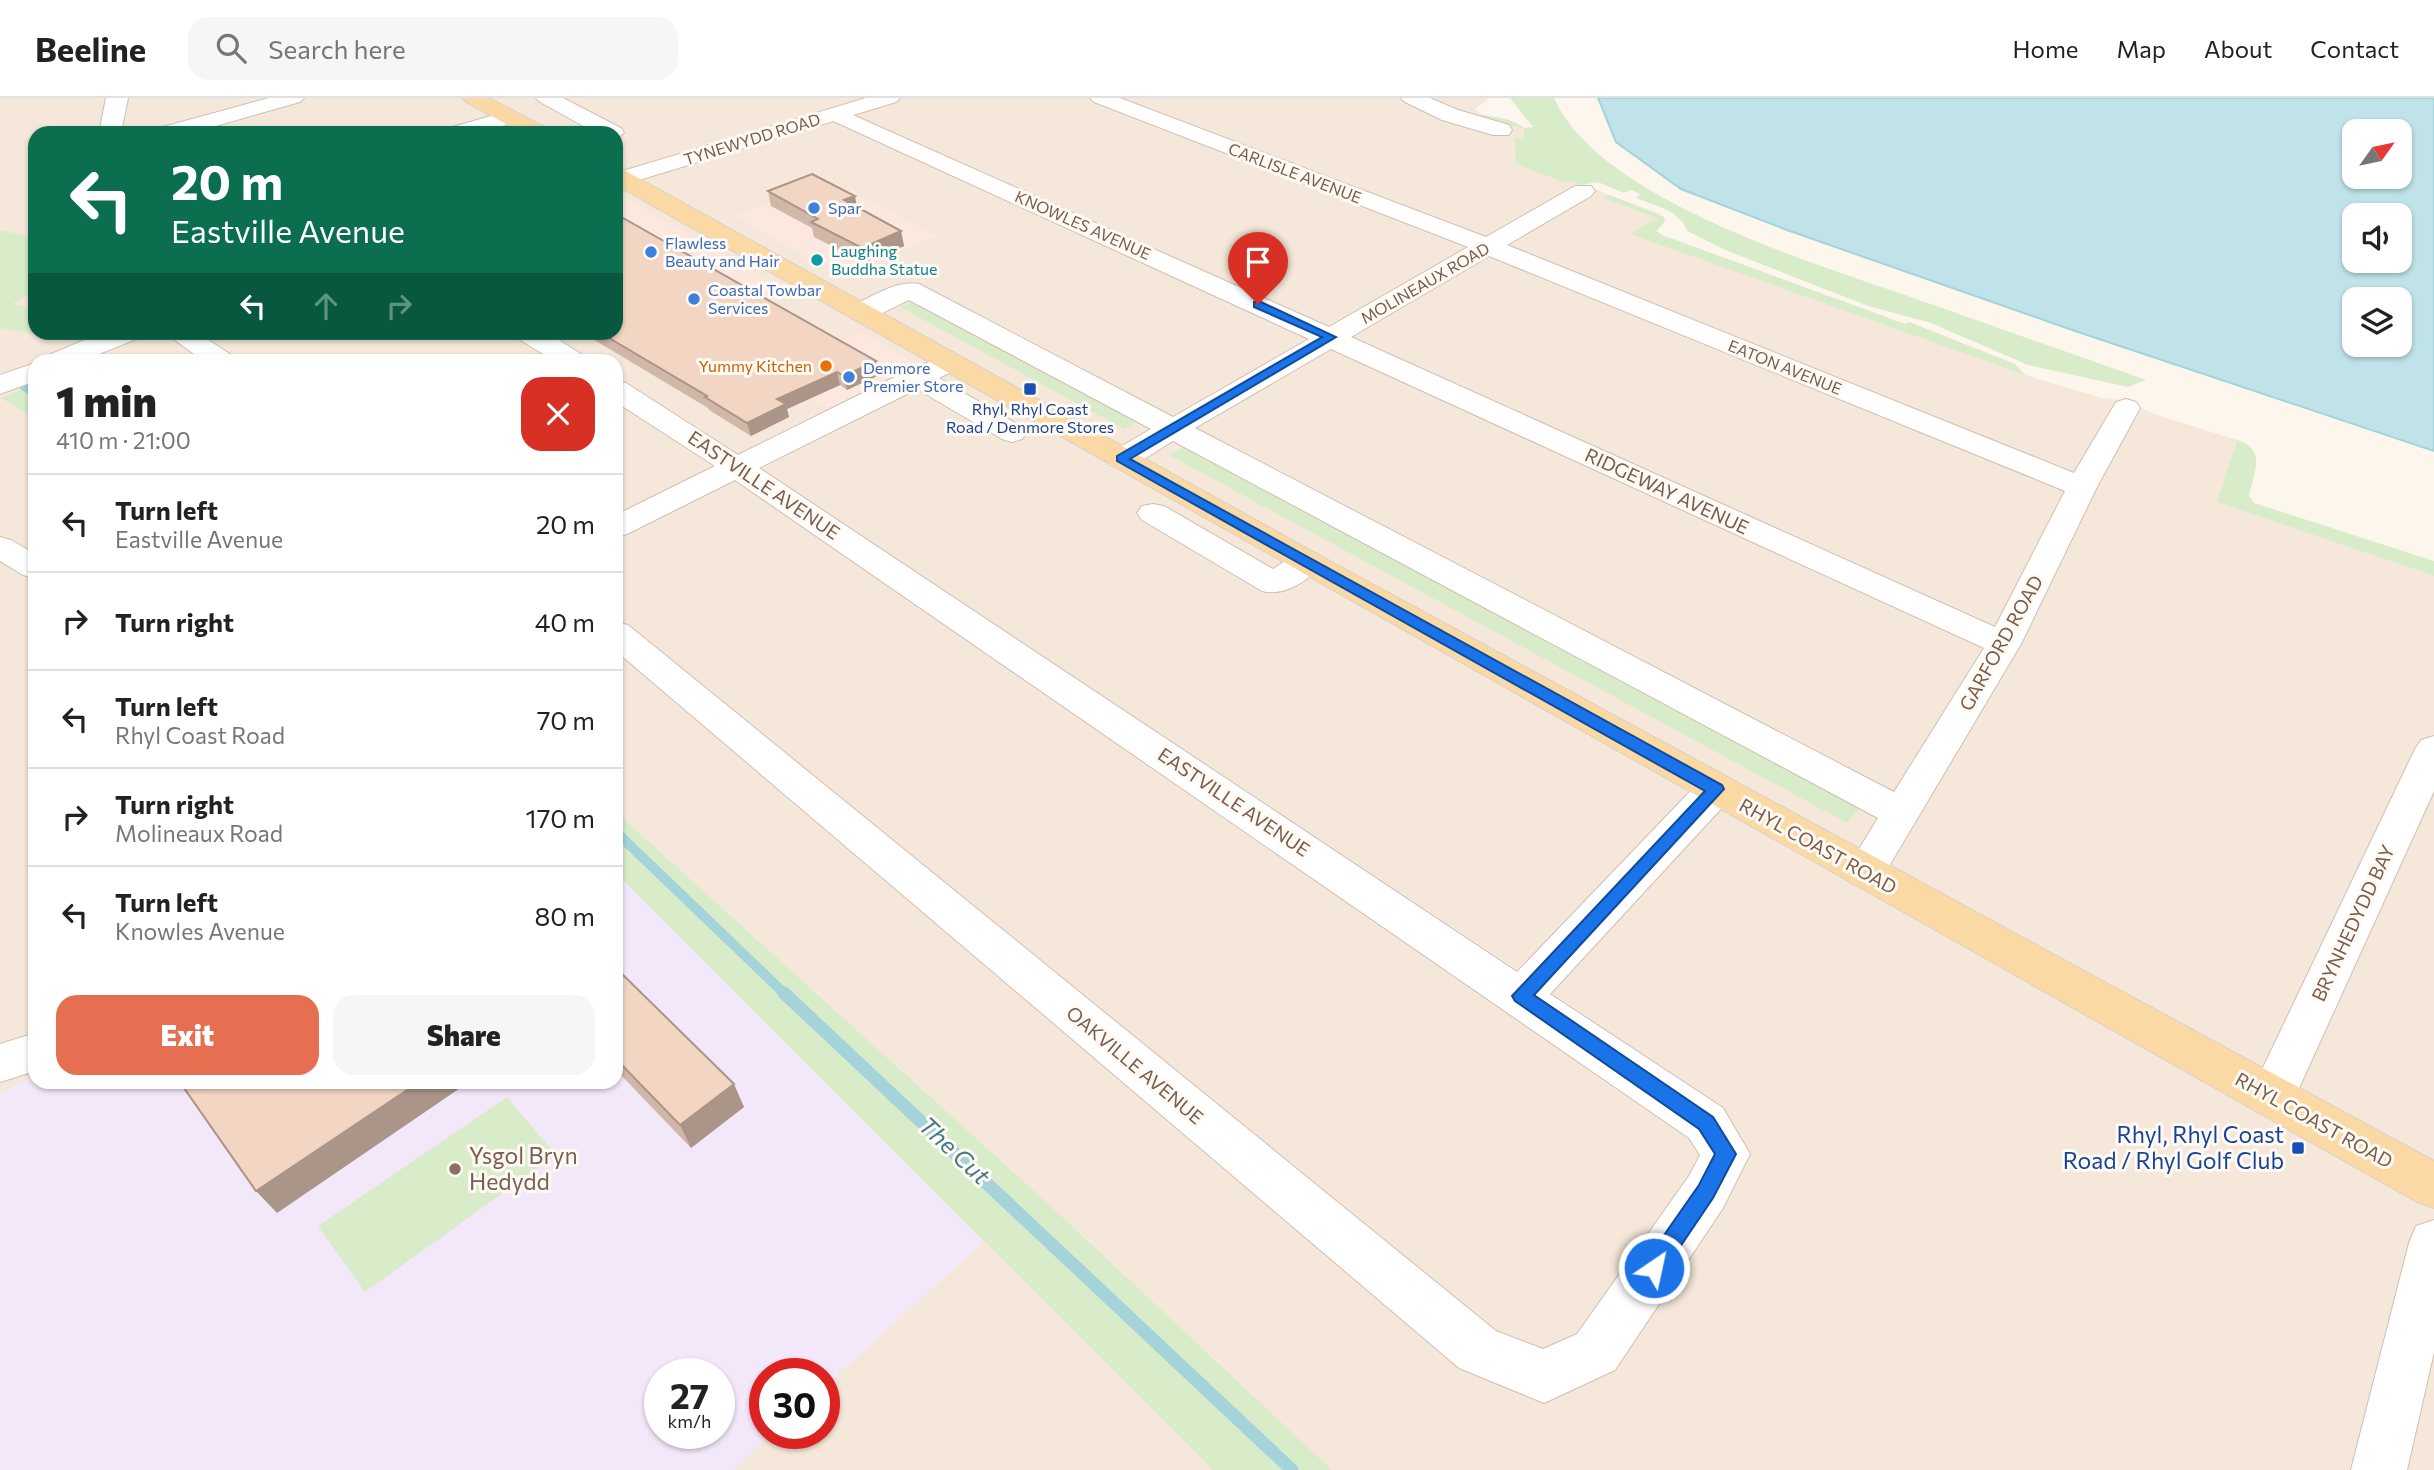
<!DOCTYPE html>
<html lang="en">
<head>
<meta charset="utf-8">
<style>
  body { margin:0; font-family:Commissioner,sans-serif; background:#f6f6f6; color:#222; height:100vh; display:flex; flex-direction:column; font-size:26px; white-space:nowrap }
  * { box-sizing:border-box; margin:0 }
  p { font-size:23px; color:#767676 }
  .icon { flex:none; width:38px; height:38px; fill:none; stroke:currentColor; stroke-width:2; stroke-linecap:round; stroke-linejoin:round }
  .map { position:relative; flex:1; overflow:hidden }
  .drawer { position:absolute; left:28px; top:256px; width:595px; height:735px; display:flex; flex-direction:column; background:#fff; border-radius:21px; box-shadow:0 2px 5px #0004 }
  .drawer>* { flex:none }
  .hud { position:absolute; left:28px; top:28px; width:595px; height:214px; border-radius:21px; box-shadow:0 2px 5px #0004; background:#0b6e4f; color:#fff; overflow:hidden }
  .needle { width:46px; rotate:57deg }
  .fabs { position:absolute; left:2342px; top:21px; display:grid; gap:14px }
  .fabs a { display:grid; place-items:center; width:70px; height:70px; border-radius:14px; background:#fff; box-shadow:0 2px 5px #0004; font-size:35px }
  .speed { position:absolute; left:644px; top:1260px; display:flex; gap:14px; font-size:35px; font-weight:700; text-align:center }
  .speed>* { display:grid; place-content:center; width:91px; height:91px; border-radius:50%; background:#fff; box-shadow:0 2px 5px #0004; line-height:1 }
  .speed small { font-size:18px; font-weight:400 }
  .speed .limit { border:10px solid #d22; background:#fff; color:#111 }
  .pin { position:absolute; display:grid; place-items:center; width:60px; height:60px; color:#fff; margin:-72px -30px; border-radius:50% 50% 50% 0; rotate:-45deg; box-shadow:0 0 7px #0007 }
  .pin .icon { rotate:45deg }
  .me { position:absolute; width:77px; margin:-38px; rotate:34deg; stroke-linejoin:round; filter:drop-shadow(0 0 5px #0008) }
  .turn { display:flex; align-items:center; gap:24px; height:147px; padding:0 28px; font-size:32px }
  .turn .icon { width:91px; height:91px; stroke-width:2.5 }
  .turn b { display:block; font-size:49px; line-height:60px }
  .lanes { display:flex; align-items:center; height:66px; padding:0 28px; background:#0003; justify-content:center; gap:35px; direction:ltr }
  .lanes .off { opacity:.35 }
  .round { display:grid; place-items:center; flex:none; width:74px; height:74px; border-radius:21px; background:#f6f6f6 }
  .head { display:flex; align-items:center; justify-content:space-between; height:119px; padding:0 28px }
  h1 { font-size:42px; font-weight:800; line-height:52px }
  .button { display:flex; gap:14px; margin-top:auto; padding:14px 28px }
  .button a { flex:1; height:80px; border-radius:21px; background:#e76f51; color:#fff; font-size:28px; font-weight:800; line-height:80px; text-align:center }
  .button a+a { background:#f6f6f6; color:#222 }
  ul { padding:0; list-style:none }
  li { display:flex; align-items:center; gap:21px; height:98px; padding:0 28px; border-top:2px solid #e0e0e0 }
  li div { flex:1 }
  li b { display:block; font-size:26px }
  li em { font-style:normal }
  header { display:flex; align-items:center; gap:42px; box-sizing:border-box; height:98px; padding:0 35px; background:#fff; border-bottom:2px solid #e0e0e0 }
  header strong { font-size:33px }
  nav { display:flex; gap:38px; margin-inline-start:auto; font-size:24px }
  .search { width:490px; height:63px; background:#f6f6f6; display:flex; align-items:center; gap:18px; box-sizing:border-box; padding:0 24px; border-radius:21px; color:#767676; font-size:26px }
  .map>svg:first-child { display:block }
</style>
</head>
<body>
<header>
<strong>Beeline</strong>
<div class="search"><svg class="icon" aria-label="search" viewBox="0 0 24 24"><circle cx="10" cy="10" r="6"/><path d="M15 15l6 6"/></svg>Search here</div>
<nav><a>Home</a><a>Map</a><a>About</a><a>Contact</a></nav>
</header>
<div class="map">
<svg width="2434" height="1372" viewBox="0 0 2434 1372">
  <rect width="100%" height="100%" fill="#fdf6ec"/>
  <!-- residential -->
  <path fill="#f5e8da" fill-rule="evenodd" d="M 0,0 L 1489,0 L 1475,11 L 1479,15 L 1523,28 L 1528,66 L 1660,116 L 1666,122 L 1656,133 L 1662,137 L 1905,226 L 1909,224 L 2015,266 L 2025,277 L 2102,300 L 2129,303 L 2151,315 L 2237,342 L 2218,404 L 2434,478 L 2434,1372 L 733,1372 L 773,1335 L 824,1335 L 824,1289 L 983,1144 L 616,775 L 616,262 L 35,262 L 35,977 L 0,997 ZM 35,35 L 616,35 L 616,234 L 35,234 Z"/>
  <!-- commercial -->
  <g fill="#fde8e0">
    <path d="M 828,83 L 883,110 L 937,138 L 842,179 L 735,118 Z"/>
    <path d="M 616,98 L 625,100 L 791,195 L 762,209 L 616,187 Z"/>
    <path d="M 861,234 L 917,266 L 828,310 L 769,276 Z"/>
  </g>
  <!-- education -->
  <path fill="#f3e8fa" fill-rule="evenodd" d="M 616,775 L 983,1144 L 824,1289 L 824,1276 L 765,1276 L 765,1335 L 773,1335 L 733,1372 L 0,1372 L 0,997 L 35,977 L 35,984 L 616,984 ZM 660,1276 L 719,1276 L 719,1335 L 660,1335 Z"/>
  <!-- green -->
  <g fill="#d8ecc9">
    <path d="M 1510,0 L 1554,0 C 1599,103 1824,168 1925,204 C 1999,230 2072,256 2146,282 L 2128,289 L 2028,267 L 1931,225 L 1872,209 L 1824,191 L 1723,151 L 1687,133 C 1682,113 1653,107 1636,100 L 1641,96 L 1631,92 L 1624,95 L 1598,84 L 1581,87 L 1571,83 L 1566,85 L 1516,66 L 1515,40 L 1523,41 L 1524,31 L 1467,16 C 1484,17 1511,19 1524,30 L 1533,29 Z"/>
    <path d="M 1610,97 L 1664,119 L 1664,125 L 1656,133 L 1662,137 L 1905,226 L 1909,224 L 2015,266 L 2025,277 L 1630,136 L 1656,120 L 1604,100 Z"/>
    <path d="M 0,132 L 35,140 L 35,193 L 12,206 L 35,211 L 35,234 L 107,235 L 83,244 L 0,230 Z"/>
    <path d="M 916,202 L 1141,321 L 1124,331 L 900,209 Z"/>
    <path d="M 35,286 L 35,321 L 1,300 Z"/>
    <path d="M 2237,342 C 2267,351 2254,374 2249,398 L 2254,405 L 2434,463 L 2434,478 L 2217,404 Z"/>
    <path d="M 1187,347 L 1861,708 L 1847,725 L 1169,357 Z"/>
    <path d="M 616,714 L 1044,1102 L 1332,1372 L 1213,1372 L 616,775 Z"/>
    <path d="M 507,999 L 556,1057 L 365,1194 L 318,1128 Z"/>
  </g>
  <!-- water -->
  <path fill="#bfe3e8" stroke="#a5d3da" stroke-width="2" fill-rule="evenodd" d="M 1598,0 L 2434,0 L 2434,353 L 2078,234 L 1787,132 L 1681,91 L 1616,44 ZM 2354,33 L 2399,33 L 2399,79 L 2354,79 ZM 2354,117 L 2399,117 L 2399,163 L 2354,163 ZM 2354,201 L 2399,201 L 2399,247 L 2354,247 Z"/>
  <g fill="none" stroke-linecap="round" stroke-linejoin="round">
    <!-- stream-far2 -->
    <path stroke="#a5d3da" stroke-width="8" d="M 24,289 L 35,296"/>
    <!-- stream-far1 -->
    <path stroke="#a5d3da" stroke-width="10" d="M 616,734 L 786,897"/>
    <!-- stream -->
    <path stroke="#a5d3da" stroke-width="13" d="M 784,895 L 1292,1372"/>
    <!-- street casing -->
    <g stroke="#d1beb0" stroke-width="2">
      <g id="street">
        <path d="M 106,0 L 128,0 L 121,35 L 99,35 Z"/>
        <path d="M 269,0 L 304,0 L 300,4 L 191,35 L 156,35 L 159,30 Z"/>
        <path d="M 536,0 L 563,0 L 621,30 L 624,35 L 616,41 L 616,35 L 596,35 L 540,4 Z"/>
        <path d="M 1090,0 L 1120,0 L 1486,139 L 1575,88 L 1591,88 L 1595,93 L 1591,98 L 1507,147 L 2074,375 L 2116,304 L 2126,301 L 2136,304 L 2140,310 L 2097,389 L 2021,546 L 1879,785 L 1865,789 L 1851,785 L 1845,774 L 1878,720 L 1173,343 C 1154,354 1133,373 1110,367 L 1106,361 L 1110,355 L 1151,331 L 909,202 C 891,210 870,225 851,220 L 847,214 L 851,208 C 870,200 898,181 919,186 L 1173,319 L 1309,241 L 829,21 L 826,16 L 829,11 L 837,10 L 1329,229 L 1468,149 L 1094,4 ZM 1489,158 L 2065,393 L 1995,529 L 1351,239 ZM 1331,251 L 1984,550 L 1894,694 L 1195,330 Z"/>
        <path d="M 1401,0 L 1430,0 L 1458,12 L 1509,27 L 1512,32 L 1509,37 L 1493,37 L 1442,22 L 1405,4 Z"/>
        <path d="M 508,13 L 516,14 L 519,19 L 516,24 L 480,35 L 446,35 L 449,30 Z"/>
        <path d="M 164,234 L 196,234 L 230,256 L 234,262 L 202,262 Z"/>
        <path d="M 514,234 L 546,234 L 581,256 L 585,262 L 553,262 L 517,240 Z"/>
        <path d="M 949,256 L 959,258 L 963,264 L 959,270 L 939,280 L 1022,329 L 1027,335 L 1022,341 L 1012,344 L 1002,341 L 917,291 L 759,370 L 1517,874 L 1702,681 L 1716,677 L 1730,681 L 1735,691 L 1730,701 L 1550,896 L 1723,1010 L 1750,1056 L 1723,1110 L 1615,1272 L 1544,1305 L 1459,1270 L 616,553 L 616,524 L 628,527 L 1496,1233 L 1543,1251 L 1577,1236 L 1689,1078 L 1700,1057 L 1689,1040 L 735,382 L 627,436 L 616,439 L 616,417 L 715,368 L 616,304 L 616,282 L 626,285 L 738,357 L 907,273 Z"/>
        <path d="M 1153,406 L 1164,408 L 1273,471 C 1289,461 1299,452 1319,457 L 1323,464 C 1311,482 1284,499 1262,493 L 1142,422 L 1137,415 L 1142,408 Z"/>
        <path d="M 0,439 L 11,442 L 35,456 L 35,480 L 23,477 L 0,463 Z"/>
        <path d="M 2434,638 L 2434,693 L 2295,999 L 2288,1013 L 2272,1019 L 2256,1013 L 2249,999 L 2415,651 L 2421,642 Z"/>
        <path d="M 35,935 L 35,973 L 0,984 L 0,946 Z"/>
        <path d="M 2434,1122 L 2434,1254 L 2407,1372 L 2351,1372 L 2409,1145 L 2416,1128 Z"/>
      </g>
    </g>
    <!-- secondary casing -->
    <g stroke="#d6c0b0" stroke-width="2">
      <g id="secondary">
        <path d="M 866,0 L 900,0 L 896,4 L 616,89 L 616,75 Z"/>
        <path d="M 104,234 L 142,234 L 139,240 L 84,262 L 47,262 L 51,256 Z"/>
        <path d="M 35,265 L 35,283 L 0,296 L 0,277 Z"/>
      </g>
    </g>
    <!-- primary casing -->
    <g stroke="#dad1cd" stroke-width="2">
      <g id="primary">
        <path d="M 462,0 L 489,0 L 546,30 L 549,35 L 522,35 L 466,4 Z"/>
        <path d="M 616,70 L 624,72 L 1319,457 L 2434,1063 L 2434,1110 L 2417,1104 L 616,87 Z"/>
      </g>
    </g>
    <!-- street -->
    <use href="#street" fill="#fff" fill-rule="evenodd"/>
    <!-- secondary -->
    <use href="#secondary" fill="#fff" fill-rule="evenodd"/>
    <!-- primary -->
    <use href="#primary" fill="#fbd9a5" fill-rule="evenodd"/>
  </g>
  <!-- wall -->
  <g fill="#d1b7a8">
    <path d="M 768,93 L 857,109 L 901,133 L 904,148 L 864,165 L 814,139 L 812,130 L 771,108 Z"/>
    <path d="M 581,234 L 616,234 L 879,277 L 847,292 L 840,287 L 787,311 L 789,319 L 751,338 L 709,312 L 708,310 Z"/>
    <path d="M 616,870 L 744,1009 L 691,1050 L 616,972 Z"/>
  </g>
  <!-- shaded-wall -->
  <g fill="#aa9588">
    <path d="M 855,98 L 858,113 L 844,102 Z"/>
    <path d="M 901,133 L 904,148 L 864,165 L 862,150 Z"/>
    <path d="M 876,263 L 879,277 L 847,292 L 844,278 Z"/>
    <path d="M 837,274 L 840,287 L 787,311 L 789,319 L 751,338 L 747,325 L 777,301 Z"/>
    <path d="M 419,984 L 469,984 L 277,1115 L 256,1093 Z"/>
    <path d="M 734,986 L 744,1009 L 691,1050 L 680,1027 Z"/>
  </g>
  <!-- building -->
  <g fill="#f3d5c3" stroke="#aa9588" stroke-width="2">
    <path d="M 812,76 L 855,98 L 844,102 L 901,133 L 862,150 L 811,124 L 818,121 L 768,93 Z"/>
    <path d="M 616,116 L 876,263 L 844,278 L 837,274 L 777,301 L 786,306 L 747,325 L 705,299 L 707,298 L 599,234 L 616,234 Z"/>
    <path d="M 616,870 L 734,986 L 680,1027 L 616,961 Z"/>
    <path d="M 194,984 L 419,984 L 256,1093 L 184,990 Z"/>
  </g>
  <!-- route -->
  <path fill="#1a73e8" stroke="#114b97" stroke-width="2" d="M 1254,204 L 1261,204 L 1336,239 L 1130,361 L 1722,687 L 1724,691 L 1534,897 L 1713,1019 L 1736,1056 L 1713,1100 L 1661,1177 L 1654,1180 L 1646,1177 L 1643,1170 L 1646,1163 L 1699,1087 L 1715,1056 L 1699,1031 L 1515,903 L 1512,898 L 1705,693 L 1117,363 L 1117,358 L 1322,239 L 1254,209 Z"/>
  <!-- markers -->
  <g fill="#3f7fe0" stroke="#fffaf3" stroke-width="2.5">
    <circle cx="814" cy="110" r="7"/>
    <circle cx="651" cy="154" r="7"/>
    <circle cx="694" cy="201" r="7"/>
    <circle cx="849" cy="279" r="7"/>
  </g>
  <circle fill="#0f9aa8" stroke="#fffaf3" stroke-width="2.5" cx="817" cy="162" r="7"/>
  <circle fill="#e8710a" stroke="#fffaf3" stroke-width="2.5" cx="826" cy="268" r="7"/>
  <g fill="#1a4fb4" stroke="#fffaf3" stroke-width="2.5">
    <rect x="1023" y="284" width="14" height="14" rx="3.5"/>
    <rect x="2291" y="1043" width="14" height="14" rx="3.5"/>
  </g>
  <circle fill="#8d6e63" stroke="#fffaf3" stroke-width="2.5" cx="455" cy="1071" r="7"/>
  <g text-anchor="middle" stroke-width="6" stroke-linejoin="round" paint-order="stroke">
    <!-- far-street labels -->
    <g font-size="16" fill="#7a5c4d" stroke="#fffaf3">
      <text transform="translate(752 41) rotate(-17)" y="6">TYNEWYDD ROAD</text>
      <text transform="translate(1295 75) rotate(21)" y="6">CARLISLE AVENUE</text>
      <text transform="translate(1083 127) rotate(24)" y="6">KNOWLES AVENUE</text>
      <text transform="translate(1425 185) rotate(-30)" y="6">MOLINEAUX ROAD</text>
      <text transform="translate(1785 269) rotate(22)" y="6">EATON AVENUE</text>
    </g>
    <!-- far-shop labels -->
    <g font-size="16" fill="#366cbe" stroke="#fffaf3" text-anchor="start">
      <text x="828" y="116">Spar</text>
      <text x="665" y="151">Flawless<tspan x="665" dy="18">Beauty and Hair</tspan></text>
      <text x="708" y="198">Coastal Towbar<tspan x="708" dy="18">Services</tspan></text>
      <text x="863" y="276">Denmore<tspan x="863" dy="18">Premier Store</tspan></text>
    </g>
    <!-- far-culture labels -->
    <g font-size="16" fill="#0d838f" stroke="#fffaf3" text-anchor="start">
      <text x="831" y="159">Laughing<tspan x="831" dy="18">Buddha Statue</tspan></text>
    </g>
    <!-- far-food labels -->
    <g font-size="16" fill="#c56008" stroke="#fffaf3" text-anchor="end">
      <text x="812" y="274">Yummy Kitchen</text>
    </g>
    <!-- far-transit labels -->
    <g font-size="16" fill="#164399" stroke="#fffaf3">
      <text x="1030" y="317">Rhyl, Rhyl Coast<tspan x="1030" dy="18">Road / Denmore Stores</tspan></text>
    </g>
    <!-- street labels -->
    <g font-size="19" fill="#7a5c4d" stroke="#fffaf3">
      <text transform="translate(764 387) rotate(34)" y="7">EASTVILLE AVENUE</text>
      <text transform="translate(1667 393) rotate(25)" y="7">RIDGEWAY AVENUE</text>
      <text transform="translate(2001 545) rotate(-61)" y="7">GARFORD ROAD</text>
      <text transform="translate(1234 704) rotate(34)" y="7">EASTVILLE AVENUE</text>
      <text transform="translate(1818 748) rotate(29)" y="7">RHYL COAST ROAD</text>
      <text transform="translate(2353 825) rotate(-65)" y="7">BRYNHEDYDD BAY</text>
      <text transform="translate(1135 967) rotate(40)" y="7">OAKVILLE AVENUE</text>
      <text transform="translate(2314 1022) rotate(29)" y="7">RHYL COAST ROAD</text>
    </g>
    <!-- near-transit labels -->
    <g font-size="23" fill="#164399" stroke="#fffaf3" text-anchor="end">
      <text x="2284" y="1045">Rhyl, Rhyl Coast<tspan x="2284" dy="26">Road / Rhyl Golf Club</tspan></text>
    </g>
    <!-- near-education labels -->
    <g font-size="23" fill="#785e54" stroke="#fffaf3" text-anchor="start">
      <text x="469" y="1066">Ysgol Bryn<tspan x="469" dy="26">Hedydd</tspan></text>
    </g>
    <!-- near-water labels -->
    <g font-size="24" font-style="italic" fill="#437c86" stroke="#fffaf3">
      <text transform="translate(954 1053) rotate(43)" y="8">The Cut</text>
    </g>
  </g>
</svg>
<div class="fabs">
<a><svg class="needle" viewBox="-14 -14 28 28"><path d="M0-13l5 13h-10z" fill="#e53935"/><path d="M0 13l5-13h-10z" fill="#767676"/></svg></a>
<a><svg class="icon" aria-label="sound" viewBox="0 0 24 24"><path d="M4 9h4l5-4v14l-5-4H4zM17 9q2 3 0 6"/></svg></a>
<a><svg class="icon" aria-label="layers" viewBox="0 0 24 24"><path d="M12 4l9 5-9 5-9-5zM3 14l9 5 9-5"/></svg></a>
</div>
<div class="speed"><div>27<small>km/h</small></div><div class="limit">30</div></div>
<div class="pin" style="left:1258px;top:206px;background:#d93025"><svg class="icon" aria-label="arrive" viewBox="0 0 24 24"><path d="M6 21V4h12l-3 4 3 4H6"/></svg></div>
<svg class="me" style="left:1654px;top:1170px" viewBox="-20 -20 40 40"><circle r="17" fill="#1a73e8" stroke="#fff" stroke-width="3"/><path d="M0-11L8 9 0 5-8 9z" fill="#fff"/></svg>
<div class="hud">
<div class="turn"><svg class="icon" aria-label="left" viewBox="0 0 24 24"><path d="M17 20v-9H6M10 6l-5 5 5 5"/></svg><div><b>20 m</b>Eastville Avenue</div></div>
<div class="lanes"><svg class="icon" aria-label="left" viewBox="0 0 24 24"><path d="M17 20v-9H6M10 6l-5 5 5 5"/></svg><svg class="icon off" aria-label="ahead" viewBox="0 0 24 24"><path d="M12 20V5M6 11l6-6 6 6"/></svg><svg class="icon off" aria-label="right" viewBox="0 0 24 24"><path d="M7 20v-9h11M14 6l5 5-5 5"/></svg></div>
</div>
<section class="drawer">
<div class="head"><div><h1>1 min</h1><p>410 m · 21:00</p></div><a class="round" style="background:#d93025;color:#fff"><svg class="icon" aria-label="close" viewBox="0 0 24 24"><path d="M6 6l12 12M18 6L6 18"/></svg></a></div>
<ul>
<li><svg class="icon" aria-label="left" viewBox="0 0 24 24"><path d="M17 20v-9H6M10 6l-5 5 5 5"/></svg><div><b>Turn left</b><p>Eastville Avenue</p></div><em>20 m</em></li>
<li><svg class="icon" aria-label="right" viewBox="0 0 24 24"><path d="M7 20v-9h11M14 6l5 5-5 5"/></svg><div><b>Turn right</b></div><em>40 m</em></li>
<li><svg class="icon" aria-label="left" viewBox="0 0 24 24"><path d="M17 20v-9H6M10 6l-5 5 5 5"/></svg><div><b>Turn left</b><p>Rhyl Coast Road</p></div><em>70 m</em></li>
<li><svg class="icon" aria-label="right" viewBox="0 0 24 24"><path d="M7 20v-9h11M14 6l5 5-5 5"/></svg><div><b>Turn right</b><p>Molineaux Road</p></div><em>170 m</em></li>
<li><svg class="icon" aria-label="left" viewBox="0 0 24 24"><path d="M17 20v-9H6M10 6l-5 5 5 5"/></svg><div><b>Turn left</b><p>Knowles Avenue</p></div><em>80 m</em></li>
</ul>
<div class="button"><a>Exit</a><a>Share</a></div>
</section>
</div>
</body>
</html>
